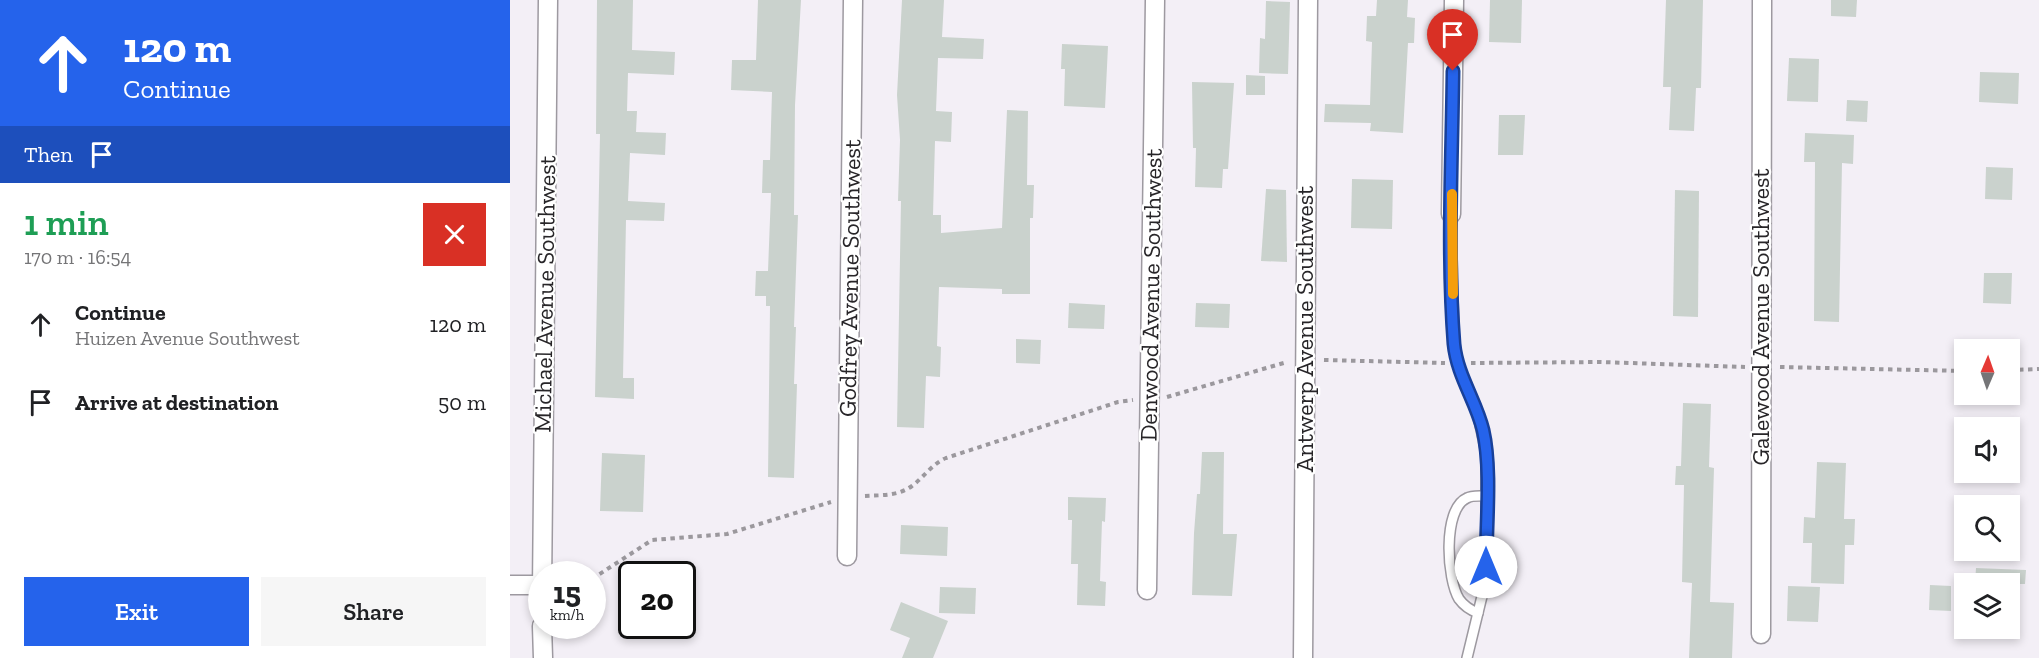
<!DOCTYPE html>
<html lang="en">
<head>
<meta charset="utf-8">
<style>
  body { margin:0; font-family:"Zilla Slab",serif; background:#f6f6f6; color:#202124; height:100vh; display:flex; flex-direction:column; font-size:22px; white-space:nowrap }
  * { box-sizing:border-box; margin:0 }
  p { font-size:20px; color:#757577 }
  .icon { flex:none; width:33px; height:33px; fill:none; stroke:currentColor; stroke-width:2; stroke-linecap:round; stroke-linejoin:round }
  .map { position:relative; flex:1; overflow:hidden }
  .details { display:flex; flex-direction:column; background:#fff; width:510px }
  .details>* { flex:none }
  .top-card { background:#2563eb; color:#fff; overflow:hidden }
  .needle { width:39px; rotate:2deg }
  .buttons { position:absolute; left:1444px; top:339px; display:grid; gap:12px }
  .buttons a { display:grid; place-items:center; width:66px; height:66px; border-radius:0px; background:#fff; box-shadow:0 3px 9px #0003; font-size:30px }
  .speed { position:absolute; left:18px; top:561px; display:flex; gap:12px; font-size:30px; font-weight:700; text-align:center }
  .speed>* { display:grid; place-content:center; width:78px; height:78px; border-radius:50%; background:#fff; box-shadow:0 3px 9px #0003; line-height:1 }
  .speed small { font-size:15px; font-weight:400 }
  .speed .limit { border:3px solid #111; border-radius:9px; background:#fff; color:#111 }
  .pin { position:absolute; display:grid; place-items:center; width:51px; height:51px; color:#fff; margin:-62px -26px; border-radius:50% 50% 50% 0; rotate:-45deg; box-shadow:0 0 6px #0007 }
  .pin .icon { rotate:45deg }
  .me { position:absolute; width:66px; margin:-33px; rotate:0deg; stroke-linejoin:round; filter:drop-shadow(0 0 4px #0008) }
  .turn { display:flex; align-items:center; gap:21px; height:126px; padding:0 24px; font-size:27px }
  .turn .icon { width:78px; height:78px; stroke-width:2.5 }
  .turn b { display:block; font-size:42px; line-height:51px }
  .then { display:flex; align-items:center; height:57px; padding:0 24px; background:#0003; gap:12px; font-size:22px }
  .round { display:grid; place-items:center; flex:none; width:63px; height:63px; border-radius:0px; background:#f6f6f6 }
  .headline { display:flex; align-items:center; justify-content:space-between; height:102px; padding:0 24px }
  h1 { font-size:36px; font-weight:600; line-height:45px; color:#1e9e55 }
  .cta { display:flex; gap:12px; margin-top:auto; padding:12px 24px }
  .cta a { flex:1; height:69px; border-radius:0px; background:#2563eb; color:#fff; font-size:24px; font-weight:600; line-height:69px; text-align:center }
  .cta a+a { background:#f6f6f6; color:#202124 }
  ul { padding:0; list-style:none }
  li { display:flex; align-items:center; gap:18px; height:78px; padding:0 24px }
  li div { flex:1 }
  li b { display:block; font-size:22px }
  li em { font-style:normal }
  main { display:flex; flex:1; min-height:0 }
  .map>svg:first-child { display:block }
</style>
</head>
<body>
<main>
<section class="details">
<div class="top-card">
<div class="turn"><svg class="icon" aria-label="ahead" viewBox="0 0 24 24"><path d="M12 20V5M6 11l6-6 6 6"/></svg><div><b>120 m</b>Continue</div></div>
<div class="then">Then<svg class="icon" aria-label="arrive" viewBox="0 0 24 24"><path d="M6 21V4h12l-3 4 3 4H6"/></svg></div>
</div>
<div class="headline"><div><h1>1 min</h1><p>170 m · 16:54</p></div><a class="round" style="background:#d93025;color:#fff"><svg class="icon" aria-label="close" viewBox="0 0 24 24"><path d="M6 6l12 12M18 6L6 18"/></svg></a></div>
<ul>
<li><svg class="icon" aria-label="ahead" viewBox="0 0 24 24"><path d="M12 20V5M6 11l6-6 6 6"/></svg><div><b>Continue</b><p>Huizen Avenue Southwest</p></div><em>120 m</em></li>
<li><svg class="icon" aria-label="arrive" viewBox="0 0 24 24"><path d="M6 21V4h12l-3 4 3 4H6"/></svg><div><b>Arrive at destination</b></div><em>50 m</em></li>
</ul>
<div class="cta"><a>Exit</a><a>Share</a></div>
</section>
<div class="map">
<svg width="1529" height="658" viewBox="0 0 1529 658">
  <rect width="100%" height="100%" fill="#f3eff6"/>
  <!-- building -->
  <g fill="#cad2cd">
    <path d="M 87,0 L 123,0 L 122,50 L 165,52 L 164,75 L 118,73 L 117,111 L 127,111 L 126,132 L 156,133 L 155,155 L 120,153 L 118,201 L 155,203 L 154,221 L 116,220 L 113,378 L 124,378 L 124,399 L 85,397 L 90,134 L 86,134 Z"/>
    <path d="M 248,0 L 291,0 L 285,105 L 284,215 L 288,215 L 284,327 L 286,327 L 284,384 L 287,384 L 284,478 L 258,477 L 260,306 L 256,306 L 256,296 L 245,296 L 246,271 L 258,271 L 261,193 L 252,193 L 253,160 L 260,160 L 262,92 L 221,90 L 222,60 L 246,60 Z"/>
    <path d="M 392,0 L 434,0 L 432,37 L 474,39 L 473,59 L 428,58 L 426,111 L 442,112 L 441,142 L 425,141 L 423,215 L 431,215 L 431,233 L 492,228 L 497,110 L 518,111 L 517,185 L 524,185 L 523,218 L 520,218 L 520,294 L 492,294 L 492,289 L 429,287 L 427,346 L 431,347 L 430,377 L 416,376 L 414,428 L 387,427 L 391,201 L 388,201 L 390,140 L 387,95 Z"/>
    <path d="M 867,0 L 898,0 L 897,17 L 905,18 L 904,43 L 898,43 L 893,133 L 860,131 L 861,123 L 814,122 L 815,104 L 860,105 L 862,42 L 856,41 L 857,16 L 866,16 Z"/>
    <path d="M 980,0 L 1012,0 L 1011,43 L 979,42 Z"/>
    <path d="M 1156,0 L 1193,0 L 1191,88 L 1186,88 L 1184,131 L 1159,130 L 1161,87 L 1153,87 Z"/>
    <path d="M 1321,0 L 1347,0 L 1346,17 L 1321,16 Z"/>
    <path d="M 756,1 L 780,2 L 778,74 L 749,73 L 750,38 L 755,39 Z"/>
    <path d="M 552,44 L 598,46 L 595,108 L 554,106 L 555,69 L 551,69 Z"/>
    <path d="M 1279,58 L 1309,59 L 1308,102 L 1277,101 Z"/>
    <path d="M 1470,72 L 1509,73 L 1508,104 L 1469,102 Z"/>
    <path d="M 736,75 L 755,76 L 755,95 L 736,95 Z"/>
    <path d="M 682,82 L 724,83 L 718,169 L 713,169 L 712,188 L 685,187 L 686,148 L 683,148 Z"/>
    <path d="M 1337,100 L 1358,101 L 1357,122 L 1336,121 Z"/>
    <path d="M 989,115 L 1015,115 L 1013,155 L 988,155 Z"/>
    <path d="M 1295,133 L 1344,135 L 1343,164 L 1332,163 L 1329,322 L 1304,321 L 1305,162 L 1294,162 Z"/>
    <path d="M 1476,167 L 1503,168 L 1502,200 L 1475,199 Z"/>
    <path d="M 842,179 L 883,180 L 882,229 L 841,228 Z"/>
    <path d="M 756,189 L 776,190 L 777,262 L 751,261 Z"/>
    <path d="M 1165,190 L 1189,191 L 1188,317 L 1163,316 Z"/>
    <path d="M 1474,273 L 1502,273 L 1501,304 L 1473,303 Z"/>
    <path d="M 559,303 L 595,305 L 594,329 L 558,328 Z"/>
    <path d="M 686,303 L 720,304 L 719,328 L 685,327 Z"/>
    <path d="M 506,339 L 531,340 L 530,364 L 506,363 Z"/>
    <path d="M 1173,403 L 1201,404 L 1199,467 L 1204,468 L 1200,602 L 1224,603 L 1222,658 L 1179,658 L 1182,583 L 1172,582 L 1174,485 L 1165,485 L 1166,466 L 1171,466 Z"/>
    <path d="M 692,452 L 714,452 L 713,534 L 727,534 L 722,596 L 682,595 L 684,533 L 687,494 L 690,494 Z"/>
    <path d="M 92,453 L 135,455 L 133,512 L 90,511 Z"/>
    <path d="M 1307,462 L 1336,463 L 1334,519 L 1345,519 L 1344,545 L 1335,545 L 1334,584 L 1301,583 L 1302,543 L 1293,543 L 1294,517 L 1305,518 Z"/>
    <path d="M 558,497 L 596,498 L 595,522 L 592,521 L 590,581 L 596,582 L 595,606 L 567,605 L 568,564 L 561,564 L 562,520 L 558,520 Z"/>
    <path d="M 391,525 L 438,527 L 437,556 L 390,554 Z"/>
    <path d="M 1466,568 L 1516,570 L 1515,584 L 1465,584 Z"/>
    <path d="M 1420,585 L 1441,586 L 1441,611 L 1419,610 Z"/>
    <path d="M 1278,586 L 1310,587 L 1308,622 L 1277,621 Z"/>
    <path d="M 430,587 L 466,588 L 465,614 L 429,613 Z"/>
    <path d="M 391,602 L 438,621 L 423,658 L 392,658 L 400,638 L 380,630 Z"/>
  </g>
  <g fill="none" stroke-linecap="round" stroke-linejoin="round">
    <!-- lane casing -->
    <g stroke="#9d99a0" stroke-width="12">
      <g id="lane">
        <path d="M 941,214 L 944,347 L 954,382 L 967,411 L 976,453 L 976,567 L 974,588 L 957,658"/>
        <path d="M 968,613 C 960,610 954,606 949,599 C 937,580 932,509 957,498 C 962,495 970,496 976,496"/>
      </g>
    </g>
    <!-- street casing -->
    <g stroke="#9d99a0" stroke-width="21">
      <g id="street">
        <path d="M 941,214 L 944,0"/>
        <path d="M 337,556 L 343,0"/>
        <path d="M 0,585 L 31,585"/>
        <path d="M 32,589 L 38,0"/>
        <path d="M 637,590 L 645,0"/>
        <path d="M 32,626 L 33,658"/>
        <path d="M 1251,634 L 1252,0"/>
        <path d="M 793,658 L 798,0"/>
      </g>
    </g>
    <!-- path -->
    <g stroke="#9b989d" stroke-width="4" stroke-dasharray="4.5 4.5" stroke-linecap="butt">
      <path d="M 814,360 L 935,363"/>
      <path d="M 961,363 L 1091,362 L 1235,367"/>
      <path d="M 1270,367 L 1455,371"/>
      <path d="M 1500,370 L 1529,369"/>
      <path d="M 657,397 L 777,362"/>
      <path d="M 355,496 C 372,495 388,496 402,486 C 414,477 422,464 436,458 L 608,402 L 623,400"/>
      <path d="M 82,579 L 142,540 L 217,534 L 321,502"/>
    </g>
    <!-- lane -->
    <use href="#lane" stroke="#fff" stroke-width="9"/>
    <!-- street -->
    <use href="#street" stroke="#fff" stroke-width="18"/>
  </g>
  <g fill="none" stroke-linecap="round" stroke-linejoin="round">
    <!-- route casing -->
    <g stroke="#184099" stroke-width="15">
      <path id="route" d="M 943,71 C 942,162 937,254 944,344 C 947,375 966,401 973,430 C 982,469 976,526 976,567"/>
    </g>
    <!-- route -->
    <use href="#route" stroke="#2563eb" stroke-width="10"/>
    <!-- slow -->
    <path stroke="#f59e0b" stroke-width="10" d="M 942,194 L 943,294"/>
  </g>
  <g text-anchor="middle" stroke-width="4.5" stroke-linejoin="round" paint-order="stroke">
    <!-- street labels -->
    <g font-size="24" fill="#272528" stroke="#fff">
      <text transform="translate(340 278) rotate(-89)" y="8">Godfrey Avenue Southwest</text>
      <text transform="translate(35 294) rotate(-89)" y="8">Michael Avenue Southwest</text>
      <text transform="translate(641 295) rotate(-89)" y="8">Denwood Avenue Southwest</text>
      <text transform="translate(1251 317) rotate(-90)" y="8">Galewood Avenue Southwest</text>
      <text transform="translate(795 329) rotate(-90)" y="8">Antwerp Avenue Southwest</text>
    </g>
  </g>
</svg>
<div class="buttons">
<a><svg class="needle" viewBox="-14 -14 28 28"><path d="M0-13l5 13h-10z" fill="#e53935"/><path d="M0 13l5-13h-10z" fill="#757577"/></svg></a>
<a><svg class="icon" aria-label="sound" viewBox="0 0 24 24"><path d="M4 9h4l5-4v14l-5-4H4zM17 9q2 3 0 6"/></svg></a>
<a><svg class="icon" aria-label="search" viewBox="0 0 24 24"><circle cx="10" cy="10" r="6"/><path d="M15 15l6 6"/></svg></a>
<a><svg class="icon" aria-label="layers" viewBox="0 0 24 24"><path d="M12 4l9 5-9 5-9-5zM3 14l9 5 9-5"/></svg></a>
</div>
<div class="speed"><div>15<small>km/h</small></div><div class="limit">20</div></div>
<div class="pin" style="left:943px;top:71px;background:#d93025"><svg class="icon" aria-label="arrive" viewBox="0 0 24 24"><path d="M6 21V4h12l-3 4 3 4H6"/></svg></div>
<svg class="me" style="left:976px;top:567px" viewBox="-20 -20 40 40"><circle r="19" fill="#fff"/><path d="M0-13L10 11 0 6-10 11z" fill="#2563eb"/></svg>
</div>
</main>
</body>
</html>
